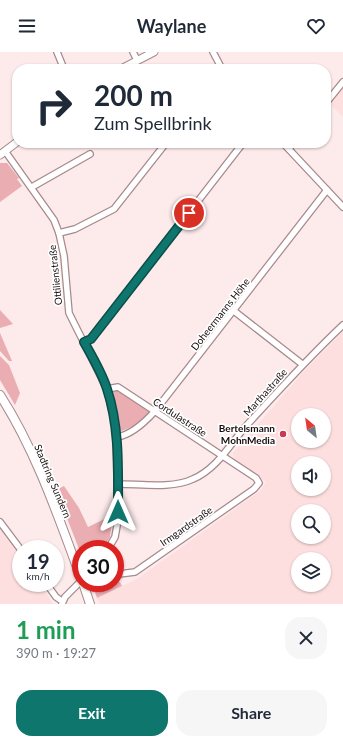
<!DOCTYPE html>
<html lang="en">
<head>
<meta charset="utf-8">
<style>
  body { margin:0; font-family:Lato,sans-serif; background:#f6f6f7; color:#1f2937; height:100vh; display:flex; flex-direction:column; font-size:15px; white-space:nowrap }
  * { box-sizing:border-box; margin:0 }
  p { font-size:13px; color:#747a83 }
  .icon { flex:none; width:22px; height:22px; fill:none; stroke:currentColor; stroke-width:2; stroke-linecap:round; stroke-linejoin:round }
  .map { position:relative; height:552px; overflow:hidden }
  .panel { display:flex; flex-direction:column; background:#fff; flex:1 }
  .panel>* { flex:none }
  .hud { position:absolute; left:12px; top:12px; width:319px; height:84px; border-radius:16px; box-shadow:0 1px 3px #0004; background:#fff; color:#1f2937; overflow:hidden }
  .needle { width:26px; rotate:331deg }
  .buttons { position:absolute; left:291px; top:356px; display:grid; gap:8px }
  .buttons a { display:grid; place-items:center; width:40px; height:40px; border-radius:50%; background:#fff; box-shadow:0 1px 3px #0004; font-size:20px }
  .speed { position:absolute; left:12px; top:488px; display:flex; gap:8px; font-size:20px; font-weight:700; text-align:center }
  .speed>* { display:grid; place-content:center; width:52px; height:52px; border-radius:50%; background:#fff; box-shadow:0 1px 3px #0004; line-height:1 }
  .speed small { font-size:10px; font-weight:400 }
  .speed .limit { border:6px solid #d22; background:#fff; color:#111 }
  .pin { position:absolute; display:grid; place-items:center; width:34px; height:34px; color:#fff; margin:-17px; border:2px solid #fff; border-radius:50%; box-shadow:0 1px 4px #0007 }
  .me { position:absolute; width:44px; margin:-22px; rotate:0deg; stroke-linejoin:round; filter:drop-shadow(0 0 3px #0008) }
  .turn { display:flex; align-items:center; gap:14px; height:84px; padding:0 16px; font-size:18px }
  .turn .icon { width:52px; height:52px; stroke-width:2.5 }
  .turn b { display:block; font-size:28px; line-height:34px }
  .round { display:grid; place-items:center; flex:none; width:42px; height:42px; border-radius:16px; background:#f6f6f7 }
  .headline { display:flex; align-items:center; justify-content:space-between; height:68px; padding:0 16px }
  h1 { font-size:24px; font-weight:700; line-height:30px; color:#1e9e55 }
  .cta { display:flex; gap:8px; margin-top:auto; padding:8px 16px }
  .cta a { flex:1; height:46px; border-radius:16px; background:#0f766e; color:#fff; font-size:16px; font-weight:700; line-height:46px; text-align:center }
  .cta a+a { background:#f6f6f7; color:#1f2937 }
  header { display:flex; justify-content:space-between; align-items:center; height:52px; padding:0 16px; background:#fff; font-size:18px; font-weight:700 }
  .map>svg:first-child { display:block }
</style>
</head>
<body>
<header><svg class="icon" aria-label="menu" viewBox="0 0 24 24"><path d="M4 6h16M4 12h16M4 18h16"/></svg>Waylane<svg class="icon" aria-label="heart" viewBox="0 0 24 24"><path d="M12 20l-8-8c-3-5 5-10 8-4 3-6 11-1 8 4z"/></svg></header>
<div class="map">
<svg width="343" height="552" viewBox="0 0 343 552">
  <rect width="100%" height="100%" fill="#fdeaeb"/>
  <!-- built -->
  <g fill="#fedfe0" fill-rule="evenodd">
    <path d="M 343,34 L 343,65 L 329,51 Z"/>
    <path d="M 343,279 L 343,552 L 100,552 L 97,546 L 137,527 L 260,439 L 266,430 L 234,409 L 233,401 L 306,317 ZM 298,363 L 324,363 L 324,389 L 298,389 ZM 298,411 L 324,411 L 324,437 L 298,437 ZM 298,459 L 324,459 L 324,485 L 298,485 ZM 298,507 L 324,507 L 324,533 L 298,533 Z"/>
    <path d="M 0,477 L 21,504 L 21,531 L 40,531 L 53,552 L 0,552 Z"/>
  </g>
  <!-- green -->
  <g fill="#eaadb2">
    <path d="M 0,111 L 7,111 L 19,126 L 17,127 L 22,134 L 0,150 Z"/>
    <path d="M 0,258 L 13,272 L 0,276 Z"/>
    <path d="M 0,281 L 12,309 L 9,309 L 0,299 Z"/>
    <path d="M 0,304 L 9,313 L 20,341 L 15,353 L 0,328 Z"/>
    <path d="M 116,338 L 150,360 L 136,373 L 122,379 L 120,378 L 113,340 Z"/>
    <path d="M 64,434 L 79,456 L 88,475 L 113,463 L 110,485 L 103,497 L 81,497 L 81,502 L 56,438 Z"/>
    <path d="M 115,529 L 120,530 L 122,534 L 97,546 L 92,531 L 115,531 Z"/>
  </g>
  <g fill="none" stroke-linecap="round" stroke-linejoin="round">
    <!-- minor casing -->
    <g stroke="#a68a8c" stroke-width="8">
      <g id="minor">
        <path d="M 57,0 L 64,17"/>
        <path d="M 133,0 L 137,8"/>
        <path d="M 213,0 L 222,17"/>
        <path d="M 326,51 L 343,30"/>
        <path d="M 283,91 L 343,155"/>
        <path d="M 289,97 L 293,91"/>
        <path d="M 5,99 L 54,168 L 59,181 L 64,204 L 69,261 L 107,337 L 116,376 L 118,468 L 115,485 L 108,497"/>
        <path d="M 32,135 L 90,102"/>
        <path d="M 59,181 L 75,177 L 114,157 L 166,91"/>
        <path d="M 234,259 L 302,312"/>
        <path d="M 84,290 L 91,287 L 243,91"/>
        <path d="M 107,337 L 118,335 L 256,426 L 259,431 L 254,437 L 135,520 L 119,522"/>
        <path d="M 117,385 C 131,383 146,369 155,359 L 327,138"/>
        <path d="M 118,432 C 141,432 172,437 193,427 C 217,417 230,392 246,374 C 278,339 309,305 343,273"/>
        <path d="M 0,470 L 21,498"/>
        <path d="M 46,531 L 56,545 L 62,549"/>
        <path d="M 62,552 L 65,545 L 81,529"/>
      </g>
    </g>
    <!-- tertiary casing -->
    <g stroke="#a68a8c" stroke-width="9">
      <g id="tertiary">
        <path d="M 121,17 L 154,0"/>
        <path d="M 0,103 L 17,90"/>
      </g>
    </g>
    <!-- secondary casing -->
    <g stroke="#a68a8c" stroke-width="10">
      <g id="secondary">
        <path d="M 0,343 C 36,399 58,464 81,526"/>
        <path d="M 83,531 L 90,552"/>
      </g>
    </g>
    <!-- minor -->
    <use href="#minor" stroke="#fff" stroke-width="5.5"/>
    <!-- tertiary -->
    <use href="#tertiary" stroke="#fff" stroke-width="7"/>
    <!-- secondary -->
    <use href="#secondary" stroke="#fff" stroke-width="8"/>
  </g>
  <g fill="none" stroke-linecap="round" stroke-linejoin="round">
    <!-- route casing -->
    <g stroke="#0a4d48" stroke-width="10">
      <path id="route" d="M 118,460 C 118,419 120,376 107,337 C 102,321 93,306 84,290 L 91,287 L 189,161"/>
    </g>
    <!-- route -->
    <use href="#route" stroke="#0f766e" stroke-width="7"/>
  </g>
  <!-- markers -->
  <circle fill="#ca3a56" stroke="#fff" stroke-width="1.5" cx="283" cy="382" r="4"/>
  <g text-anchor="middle" stroke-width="3.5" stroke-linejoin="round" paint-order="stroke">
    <!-- street labels -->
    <g font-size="10" fill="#170d0e" stroke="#fff">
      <text transform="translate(55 223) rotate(-96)" y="4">Ottilienstraße</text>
      <text transform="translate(220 262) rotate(-52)" y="4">Doheermanns Höhe</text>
      <text transform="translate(265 340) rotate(-48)" y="4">Marthastraße</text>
      <text transform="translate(180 365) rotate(33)" y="4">Cordulastraße</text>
      <text transform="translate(53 429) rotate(67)" y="4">Stadtring Sundern</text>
      <text transform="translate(186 474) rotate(-35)" y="4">Irmgardstraße</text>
    </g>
    <!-- poi labels -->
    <g font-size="10" font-weight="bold" fill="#170d0e" stroke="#fff" text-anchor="end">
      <text x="275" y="380">Bertelsmann<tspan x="275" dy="12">MohnMedia</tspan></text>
    </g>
  </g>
</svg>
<div class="buttons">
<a><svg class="needle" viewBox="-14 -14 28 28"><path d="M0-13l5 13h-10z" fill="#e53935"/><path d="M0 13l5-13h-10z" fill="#747a83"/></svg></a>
<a><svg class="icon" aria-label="sound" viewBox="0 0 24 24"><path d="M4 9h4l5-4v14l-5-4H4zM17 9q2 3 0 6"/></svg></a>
<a><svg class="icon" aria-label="search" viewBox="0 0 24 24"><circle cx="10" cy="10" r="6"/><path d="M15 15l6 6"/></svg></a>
<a><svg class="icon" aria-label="layers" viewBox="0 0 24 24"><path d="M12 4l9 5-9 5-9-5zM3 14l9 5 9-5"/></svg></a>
</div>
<div class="speed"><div>19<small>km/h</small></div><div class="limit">30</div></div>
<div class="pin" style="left:189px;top:161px;background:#d93025"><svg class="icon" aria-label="arrive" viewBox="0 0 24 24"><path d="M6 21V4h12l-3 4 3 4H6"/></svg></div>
<svg class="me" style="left:118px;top:460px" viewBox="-20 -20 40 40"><path d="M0-17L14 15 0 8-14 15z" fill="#0f766e" stroke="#fff" stroke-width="4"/></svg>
<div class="hud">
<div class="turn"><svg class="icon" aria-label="right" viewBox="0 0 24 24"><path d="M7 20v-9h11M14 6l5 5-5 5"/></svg><div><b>200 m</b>Zum Spellbrink</div></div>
</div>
</div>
<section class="panel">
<div class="headline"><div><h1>1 min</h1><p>390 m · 19:27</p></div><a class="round"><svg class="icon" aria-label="close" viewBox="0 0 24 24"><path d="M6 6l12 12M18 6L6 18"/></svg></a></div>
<div class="cta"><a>Exit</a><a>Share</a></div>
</section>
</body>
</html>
